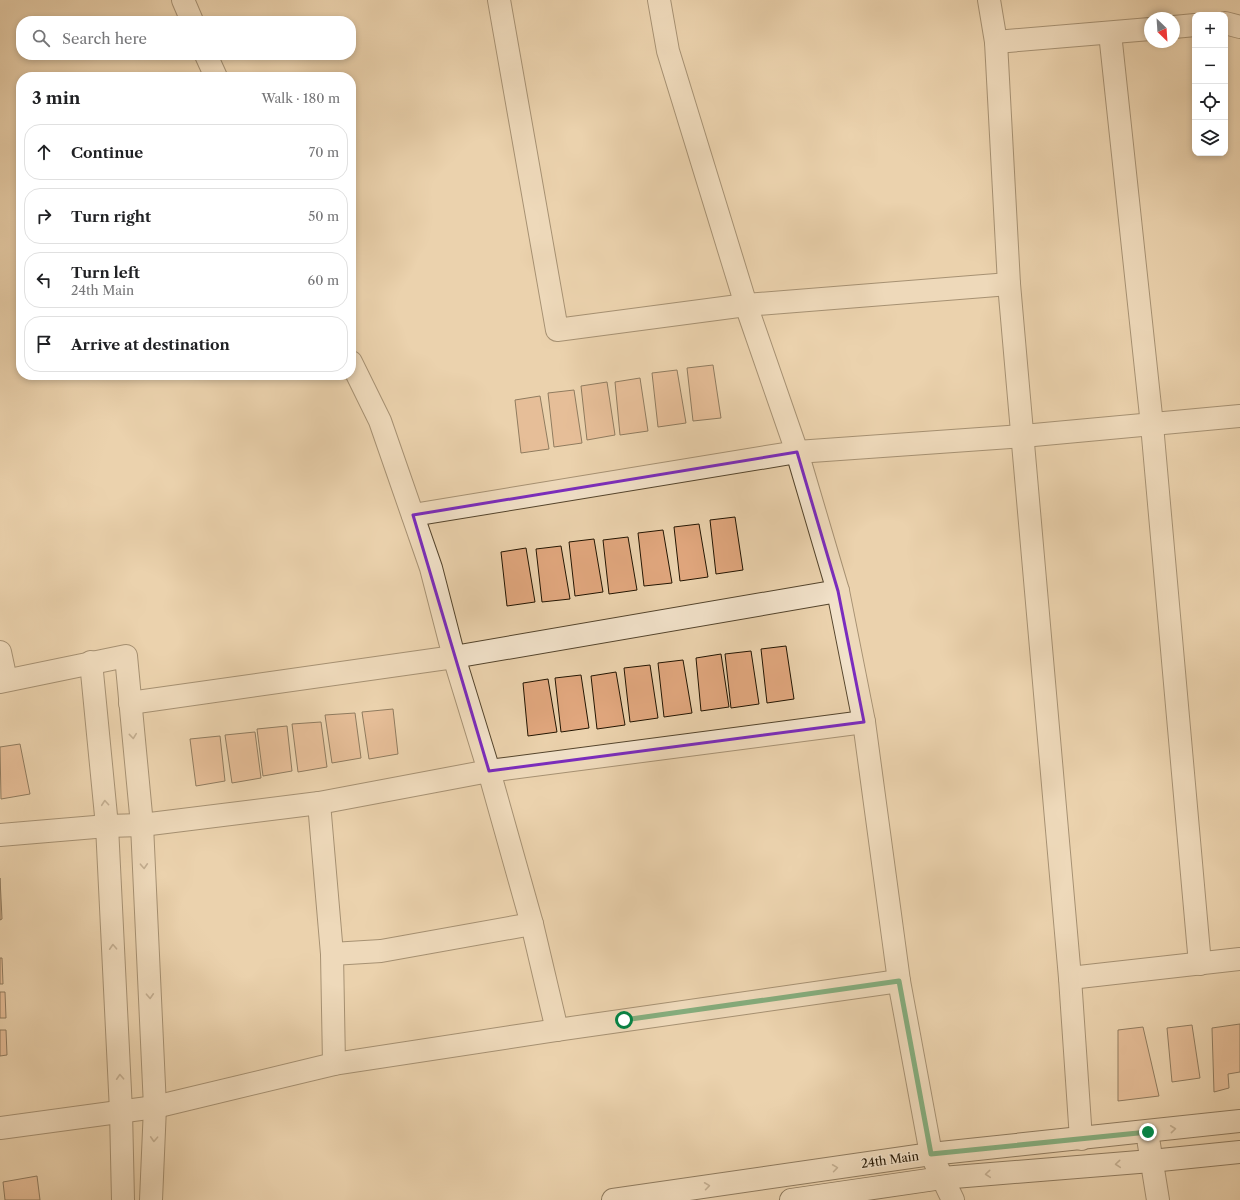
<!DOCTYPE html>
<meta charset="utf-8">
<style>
body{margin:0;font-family:"Libre Caslon Text",serif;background:#f2f2f2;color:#202124}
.controls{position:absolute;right:12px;top:12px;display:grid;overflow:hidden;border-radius:8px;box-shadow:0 2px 6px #0003}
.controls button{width:36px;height:36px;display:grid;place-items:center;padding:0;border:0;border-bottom:1px solid #e0e0e0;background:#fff;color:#202124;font:20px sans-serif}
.compass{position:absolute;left:1144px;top:12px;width:36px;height:36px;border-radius:50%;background:#fff;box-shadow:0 2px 6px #0003;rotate:155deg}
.stop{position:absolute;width:12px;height:12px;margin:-9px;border:3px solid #0b8043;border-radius:50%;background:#fff}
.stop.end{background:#0b8043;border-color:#fff;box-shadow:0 1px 4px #0008}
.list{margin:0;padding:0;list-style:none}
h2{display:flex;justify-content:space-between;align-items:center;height:52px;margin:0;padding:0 16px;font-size:17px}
h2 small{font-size:13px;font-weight:400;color:#757577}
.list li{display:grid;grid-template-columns:26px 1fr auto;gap:12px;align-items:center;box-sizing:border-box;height:56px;margin:0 8px 8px;padding:0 8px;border:1px solid #e0e0e0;border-radius:16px}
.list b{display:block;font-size:15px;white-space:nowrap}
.list p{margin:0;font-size:13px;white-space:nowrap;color:#757577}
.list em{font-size:13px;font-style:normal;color:#757577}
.icon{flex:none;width:22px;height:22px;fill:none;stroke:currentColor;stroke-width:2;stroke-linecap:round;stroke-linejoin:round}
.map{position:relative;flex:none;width:1240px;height:1200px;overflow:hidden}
.search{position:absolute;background:#fff;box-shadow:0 2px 6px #0003;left:16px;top:16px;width:340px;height:44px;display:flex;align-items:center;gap:10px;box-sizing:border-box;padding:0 14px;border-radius:16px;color:#757577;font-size:15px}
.panel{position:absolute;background:#fff;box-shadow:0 2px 6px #0003;left:16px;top:72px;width:340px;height:308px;border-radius:16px}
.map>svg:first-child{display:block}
</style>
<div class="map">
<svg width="1240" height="1200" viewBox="0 0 1240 1200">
<rect width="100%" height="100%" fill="#ebd2ad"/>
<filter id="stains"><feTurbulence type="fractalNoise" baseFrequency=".005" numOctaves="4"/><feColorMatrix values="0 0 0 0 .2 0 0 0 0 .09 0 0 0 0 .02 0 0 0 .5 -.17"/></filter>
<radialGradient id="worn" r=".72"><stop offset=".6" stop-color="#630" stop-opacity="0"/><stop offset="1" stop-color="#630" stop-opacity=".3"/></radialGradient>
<g fill="#e1a77e" stroke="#221401">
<path d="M713 365 721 418 693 421 687 368Z"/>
<path d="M677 370 686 423 658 427 652 373Z"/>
<path d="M640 378 648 431 620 435 615 382Z"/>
<path d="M607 382 615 435 587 440 581 386Z"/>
<path d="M574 390 582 443 554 447 548 393Z"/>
<path d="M540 396 549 449 521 453 515 400Z"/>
<path d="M735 517 743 570 716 574 710 520Z"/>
<path d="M699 524 708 577 680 581 674 527Z"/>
<path d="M663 530 672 583 644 586 638 533Z"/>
<path d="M628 537 637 590 609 594 603 540Z"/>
<path d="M594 539 603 592 575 596 569 542Z"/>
<path d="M561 546 570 599 542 602 536 549Z"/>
<path d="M526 548 535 602 507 606 501 552Z"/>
<path d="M786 646 794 699 767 703 761 649Z"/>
<path d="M751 651 759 704 731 708 725 654Z"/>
<path d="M721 654 729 707 701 711 696 658Z"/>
<path d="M683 660 692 713 664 717 658 663Z"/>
<path d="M650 665 658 718 630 722 624 668Z"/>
<path d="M616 672 625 725 597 729 591 676Z"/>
<path d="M581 675 589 728 561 732 555 678Z"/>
<path d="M548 679 557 732 528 736 523 683Z"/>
<path d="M393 709 398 754 369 759 362 712Z"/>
<path d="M355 713 361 758 332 763 325 715Z"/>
<path d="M321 722 327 767 298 772 292 724Z"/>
<path d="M287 726 292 771 263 776 257 729Z"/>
<path d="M255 732 261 778 232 783 225 735Z"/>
<path d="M220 736 225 781 196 786 190 739Z"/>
<path d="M20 744 30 794 1 799 0 747Z"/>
<path d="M0 878 2 919 0 920Z"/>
<path d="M0 958H2L3 984H0Z"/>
<path d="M0 992H5L6 1018H0Z"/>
<path d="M1240 1024V1072L1228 1074 1229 1088 1214 1092 1212 1028Z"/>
<path d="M1192 1025 1200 1078 1172 1082 1167 1028Z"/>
<path d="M1143 1027 1159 1096 1118 1101V1030Z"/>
<path d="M0 1030H6L7 1055 0 1056Z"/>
<path d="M37 1176 40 1200H5L3 1182Z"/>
</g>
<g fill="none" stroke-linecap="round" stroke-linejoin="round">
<g stroke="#54442c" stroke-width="24">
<g id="street">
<path d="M183 0 192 21"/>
<path d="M499 0 557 330 746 305 1009 284"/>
<path d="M659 0 668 51 746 305 797 452 838 591 864 722 899 981 931 1154 953 1200"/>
<path d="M989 0 996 42 1009 284 1070 978 1081 1139"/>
<path d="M1225 23 1240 27"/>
<path d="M1174 27 1195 25"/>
<path d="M1110 33 1152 425 1200 964"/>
<path d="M996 42 1150 29"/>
<path d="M206 55 216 77"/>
<path d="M351 362 380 421 431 568 454 657 489 771 532 924 557 1030"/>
<path d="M413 515 797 452 1023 436 1240 416"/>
<path d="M0 652 6 680"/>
<path d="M91 662 107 826 121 1111 123 1200"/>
<path d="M0 682 126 656 142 825 155 1107 151 1200"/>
<path d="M130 703 454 657 838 591"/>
<path d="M319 803 332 954 334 1064"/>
<path d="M0 835 107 826 142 825 319 803 489 771 864 722"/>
<path d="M332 954 381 951 532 924"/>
<path d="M1070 978 1240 959"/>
<path d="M0 1128 155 1107 334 1064 557 1030 899 981"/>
<path d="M1147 1132 1158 1200"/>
</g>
</g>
<g stroke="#221401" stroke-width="24">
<g id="secondary">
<path d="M613 1200 931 1154 1240 1121"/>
<path d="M791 1200 942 1178 1151 1161 1240 1152"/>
</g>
</g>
<use href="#street" stroke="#f2e2ca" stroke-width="22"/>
<use href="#secondary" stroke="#f2e2ca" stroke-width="22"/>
</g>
<defs><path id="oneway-chevron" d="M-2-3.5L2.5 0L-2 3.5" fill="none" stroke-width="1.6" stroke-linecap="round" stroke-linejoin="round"/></defs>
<g stroke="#948570">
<use href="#oneway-chevron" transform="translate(133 736) rotate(84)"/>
<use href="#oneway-chevron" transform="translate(105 803) rotate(-95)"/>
<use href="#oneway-chevron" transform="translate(144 866) rotate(87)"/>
<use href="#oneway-chevron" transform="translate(113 947) rotate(-93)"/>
<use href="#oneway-chevron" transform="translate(150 996) rotate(87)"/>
<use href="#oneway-chevron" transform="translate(120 1077) rotate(-93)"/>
<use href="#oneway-chevron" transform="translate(1173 1129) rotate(-6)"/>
<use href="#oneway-chevron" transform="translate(154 1139) rotate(93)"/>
<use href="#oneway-chevron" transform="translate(1118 1164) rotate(175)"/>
<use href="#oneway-chevron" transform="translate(835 1168) rotate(-8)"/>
<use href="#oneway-chevron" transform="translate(988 1174) rotate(175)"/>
<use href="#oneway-chevron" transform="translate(707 1186) rotate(-8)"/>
</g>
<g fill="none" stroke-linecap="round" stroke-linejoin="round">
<path stroke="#0b8043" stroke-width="5" d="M624 1020 899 981 931 1154 1148 1132"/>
</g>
<path d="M0 0H1240V1200H0ZM797 452 838 591 864 722 489 771 413 515Z" fill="#ebd2ad" fill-opacity=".55" fill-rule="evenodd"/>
<path fill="none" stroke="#7b2cbf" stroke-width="3" stroke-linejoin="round" d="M797 452 838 591 864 722 489 771 413 515Z"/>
<g text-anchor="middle" stroke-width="3" stroke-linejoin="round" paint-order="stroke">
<g font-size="12" fill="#221401" stroke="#f2e2ca">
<text transform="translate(890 1160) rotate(-8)" y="4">24th Main</text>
</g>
</g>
<rect width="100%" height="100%" filter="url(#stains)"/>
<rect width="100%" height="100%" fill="url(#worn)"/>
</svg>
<div class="controls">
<button>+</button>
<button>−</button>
<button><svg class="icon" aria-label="locate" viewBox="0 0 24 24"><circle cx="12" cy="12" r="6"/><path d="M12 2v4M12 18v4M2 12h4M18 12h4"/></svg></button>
<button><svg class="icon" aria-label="layers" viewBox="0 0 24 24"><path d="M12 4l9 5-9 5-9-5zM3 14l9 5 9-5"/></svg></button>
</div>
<svg class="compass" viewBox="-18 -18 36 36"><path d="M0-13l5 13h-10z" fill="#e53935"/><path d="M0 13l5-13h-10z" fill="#757577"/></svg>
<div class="stop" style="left:624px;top:1020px"></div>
<div class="stop end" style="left:1148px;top:1132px"></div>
<div class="search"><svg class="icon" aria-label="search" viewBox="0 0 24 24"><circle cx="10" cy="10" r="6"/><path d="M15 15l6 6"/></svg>Search here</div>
<section class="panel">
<h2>3 min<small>Walk · 180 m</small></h2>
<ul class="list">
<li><svg class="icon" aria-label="ahead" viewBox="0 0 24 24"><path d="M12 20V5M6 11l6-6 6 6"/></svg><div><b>Continue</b></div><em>70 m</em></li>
<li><svg class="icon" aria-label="right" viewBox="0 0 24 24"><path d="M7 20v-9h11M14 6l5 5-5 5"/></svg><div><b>Turn right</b></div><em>50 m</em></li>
<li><svg class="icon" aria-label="left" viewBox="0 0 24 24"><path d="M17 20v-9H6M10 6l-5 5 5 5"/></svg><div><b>Turn left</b><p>24th Main</p></div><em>60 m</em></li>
<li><svg class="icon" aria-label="arrive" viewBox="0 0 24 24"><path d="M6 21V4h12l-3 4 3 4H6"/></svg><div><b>Arrive at destination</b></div></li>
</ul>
</section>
</div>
